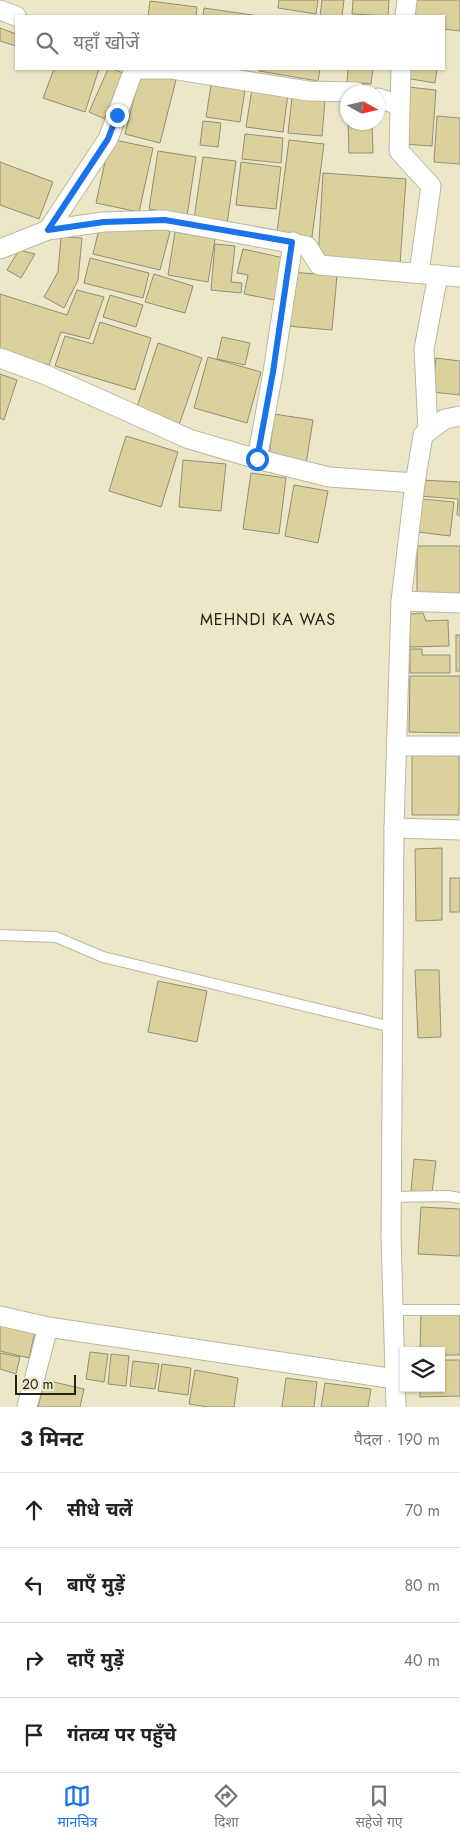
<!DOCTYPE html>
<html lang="hi">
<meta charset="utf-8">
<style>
body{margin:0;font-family:Jost,"Noto Sans Devanagari",sans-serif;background:#f6f6f6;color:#222}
.controls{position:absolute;right:15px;bottom:15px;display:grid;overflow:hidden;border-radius:0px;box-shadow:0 1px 4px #0004}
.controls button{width:45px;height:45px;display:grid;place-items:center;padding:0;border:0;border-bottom:1px solid #e0e0e0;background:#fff;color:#222;font:25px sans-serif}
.compass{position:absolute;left:340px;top:85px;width:45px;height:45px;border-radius:50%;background:#fff;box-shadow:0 1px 4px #0004;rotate:98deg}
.scale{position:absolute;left:15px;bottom:12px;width:61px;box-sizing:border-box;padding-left:5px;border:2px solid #242117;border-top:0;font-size:14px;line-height:18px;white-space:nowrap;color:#242117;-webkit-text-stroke:4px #ede7ca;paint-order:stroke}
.stop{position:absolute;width:15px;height:15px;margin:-11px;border:4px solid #1a73e8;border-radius:50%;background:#fff}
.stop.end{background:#1a73e8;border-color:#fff;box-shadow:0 1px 5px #0008}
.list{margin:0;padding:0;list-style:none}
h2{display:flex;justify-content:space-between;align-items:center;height:65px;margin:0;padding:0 20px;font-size:21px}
h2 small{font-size:16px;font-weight:400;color:#767676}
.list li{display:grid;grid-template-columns:32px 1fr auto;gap:15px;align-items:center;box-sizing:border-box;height:75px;padding:0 20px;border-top:1px solid #e0e0e0}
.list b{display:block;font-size:19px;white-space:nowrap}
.list em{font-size:16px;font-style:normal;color:#767676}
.icon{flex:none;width:28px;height:28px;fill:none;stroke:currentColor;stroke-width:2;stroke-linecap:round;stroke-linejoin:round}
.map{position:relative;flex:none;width:460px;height:1407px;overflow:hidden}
.search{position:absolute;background:#fff;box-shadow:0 1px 4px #0004;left:15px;right:15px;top:15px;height:55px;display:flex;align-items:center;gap:12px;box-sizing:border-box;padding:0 18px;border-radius:0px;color:#767676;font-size:19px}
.sheet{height:365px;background:#fff}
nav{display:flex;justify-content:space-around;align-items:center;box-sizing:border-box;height:70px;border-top:1px solid #e0e0e0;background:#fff;font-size:14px;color:#767676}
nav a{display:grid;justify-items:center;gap:2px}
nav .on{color:#1a73e8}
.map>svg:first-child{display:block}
</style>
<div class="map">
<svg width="460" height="1407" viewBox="0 0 460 1407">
<rect width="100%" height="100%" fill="#ede7ca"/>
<g fill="#dbd19c" stroke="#948e73">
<path d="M279 0H318L316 14 278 8Z"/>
<path d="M322 0H344L342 16H320Z"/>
<path d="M353 0H389L388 16 352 14Z"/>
<path d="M414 0H460V31L444 29V16H411Z"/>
<path d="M150 1 197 7 196 16H148Z"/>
<path d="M204 8 259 16H203Z"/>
<path d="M0 28 16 34V46L0 41Z"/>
<path d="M54 69H99L85 112 43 98Z"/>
<path d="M108 69H113L130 76 110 121 89 112Z"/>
<path d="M259 69H320L318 81 259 71Z"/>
<path d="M348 69H373L371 84 347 82Z"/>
<path d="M406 69H437L435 83 405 78Z"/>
<path d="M141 71 176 80 160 143 125 134Z"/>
<path d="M211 85 245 90 240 122 206 117Z"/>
<path d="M408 87 436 90 432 146 403 144Z"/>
<path d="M252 89 288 94 283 132 246 127Z"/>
<path d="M292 97 325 100 322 136 288 133Z"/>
<path d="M437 116 460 118V164L434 162Z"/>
<path d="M203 121 221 123 218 147 200 145Z"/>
<path d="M348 122H372L373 153H349Z"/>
<path d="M245 134 283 138 281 163 242 159Z"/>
<path d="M110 139 153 148 139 212 96 203Z"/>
<path d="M289 140 324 144 312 237 277 232Z"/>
<path d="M158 151 196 157 187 216 149 209Z"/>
<path d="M203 157 236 161 227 224 194 219Z"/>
<path d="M0 162 53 182 39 219 0 205Z"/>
<path d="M241 162 281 167 276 209 236 205Z"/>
<path d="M323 173 406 179 400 264 318 259Z"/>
<path d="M161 227 170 232 160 270 93 254 99 229Z"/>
<path d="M175 232 215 239 208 282 168 275Z"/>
<path d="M61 237 82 238 78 280 64 308 44 297 58 272Z"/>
<path d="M215 244 235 246 231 282 242 283 241 293 211 290Z"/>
<path d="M243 249 284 258 275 300 244 294 248 275 237 273Z"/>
<path d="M19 250 35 254 21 278 7 270Z"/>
<path d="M90 258 149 273 143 298 84 283Z"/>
<path d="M292 272 337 276 332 330 287 326Z"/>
<path d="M154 274 193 286 185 313 145 302Z"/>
<path d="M77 290 104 297 89 339 61 332 49 365 0 351V294L67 315Z"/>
<path d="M110 295 143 305 136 327 103 317Z"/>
<path d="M100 322 151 338 135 390 55 366 65 336 93 344Z"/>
<path d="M222 337 250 343 245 365 217 359Z"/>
<path d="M158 343 202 358 179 425 136 410Z"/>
<path d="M208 357 261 372 247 423 194 408Z"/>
<path d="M436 358 460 361V395L432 392Z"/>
<path d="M0 374 17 380 4 420 0 418Z"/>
<path d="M274 414 313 420 306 464 269 458Z"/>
<path d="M126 436 178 452 161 507 109 491Z"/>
<path d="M183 460 226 464 221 511 179 507Z"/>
<path d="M251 473 286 478 279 534 243 529Z"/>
<path d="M421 480 460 482V515H457L458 499 419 496Z"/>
<path d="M294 485 328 491 318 543 285 536Z"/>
<path d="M422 499 454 502 450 536 418 532Z"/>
<rect x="417" y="546" width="43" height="50"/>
<path d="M423 613 426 621 448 620 449 646 410 647 409 614Z"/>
<rect x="456" y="635" width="4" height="36"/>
<path d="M410 649H422V655H450V673H410Z"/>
<path d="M410 676H460V733L409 732Z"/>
<path d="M412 755 459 756V815H412Z"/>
<path d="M442 848V920L416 921 415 849Z"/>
<rect x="450" y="878" width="10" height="34"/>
<path d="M415 970H439L441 1037 418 1038Z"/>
<path d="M158 981 207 991 197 1042 148 1032Z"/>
<path d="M414 1159 436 1161 432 1193 411 1191Z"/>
<path d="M421 1207 460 1209V1256L418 1254Z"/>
<path d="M421 1313 460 1315V1355H441V1351H420Z"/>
<path d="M0 1322 35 1331 29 1358 0 1351Z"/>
<path d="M90 1352 108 1354 104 1382 86 1379Z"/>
<path d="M0 1353 20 1357 16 1374 0 1369Z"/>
<path d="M111 1354 129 1356 126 1386 108 1384Z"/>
<path d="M441 1360H460V1396L420 1397V1388H441Z"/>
<path d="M133 1361 159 1364 155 1389 130 1386Z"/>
<path d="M162 1364 191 1368 188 1395 158 1391Z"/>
<path d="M195 1370 238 1378 234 1407H208L189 1404Z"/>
<path d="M286 1378 317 1382 314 1407H282Z"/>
<path d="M45 1380 84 1389 80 1407H38Z"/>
<path d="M325 1383 371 1389 368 1407H321Z"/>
</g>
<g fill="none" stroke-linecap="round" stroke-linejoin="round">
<g stroke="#bdb79b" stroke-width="12">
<g id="service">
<path d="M0 935 56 937 103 957 392 1027"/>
<path d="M391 1197 448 1196 460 1198"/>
<path d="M393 1310H460"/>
</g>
</g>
<g stroke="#bdb79b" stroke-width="21">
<g id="minor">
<path d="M0 10 16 16"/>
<path d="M405 16 407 0"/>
<path d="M133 69H172L308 91 357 92"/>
<path d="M401 69 399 151 431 186 419 273"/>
<path d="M378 98 399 105"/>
<path d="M48 230 108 139 134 69"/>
<path d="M0 249 48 230 103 222 165 220 307 246 319 265 460 277"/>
<path d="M0 358 46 375 189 439 257 459 329 477 415 483"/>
<path d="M428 431 424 349 438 275"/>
<path d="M257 459 273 372 293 242"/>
<path d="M401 601 460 603"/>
<path d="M397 746H460"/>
<path d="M394 828 460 830"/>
<path d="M0 1316 48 1327 395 1379"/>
<path d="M27 1407 48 1327"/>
<path d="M396 1407 391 1236 394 828 401 601 415 483 423 435 445 419 460 416"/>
</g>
</g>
<use href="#service" stroke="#fff" stroke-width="10"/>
<use href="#minor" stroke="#fff" stroke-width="19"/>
</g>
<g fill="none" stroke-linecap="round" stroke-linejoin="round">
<path stroke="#1a73e8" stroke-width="6" d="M117 115 108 139 48 230 104 222 165 220 292 242 273 372 257 459"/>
</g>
<g text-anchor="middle" stroke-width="5" stroke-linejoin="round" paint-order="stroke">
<g font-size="16" letter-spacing="1" fill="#242117" stroke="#ede7ca">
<text x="268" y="625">MEHNDI KA WAS</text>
</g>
</g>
</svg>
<div class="controls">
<button><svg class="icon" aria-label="layers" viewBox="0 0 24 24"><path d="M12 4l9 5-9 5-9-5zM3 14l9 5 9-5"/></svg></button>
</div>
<svg class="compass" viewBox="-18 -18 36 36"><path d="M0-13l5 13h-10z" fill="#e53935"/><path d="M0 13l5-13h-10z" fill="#767676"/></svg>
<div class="scale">20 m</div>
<div class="stop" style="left:257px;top:459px"></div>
<div class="stop end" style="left:117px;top:115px"></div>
<div class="search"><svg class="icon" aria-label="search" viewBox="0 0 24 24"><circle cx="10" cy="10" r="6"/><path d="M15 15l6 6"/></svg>यहाँ खोजें</div>
</div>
<section class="sheet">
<h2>3 मिनट<small>पैदल · 190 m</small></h2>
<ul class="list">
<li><svg class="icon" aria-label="ahead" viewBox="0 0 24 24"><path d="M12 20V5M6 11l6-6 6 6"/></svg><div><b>सीधे चलें</b></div><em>70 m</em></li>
<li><svg class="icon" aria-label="left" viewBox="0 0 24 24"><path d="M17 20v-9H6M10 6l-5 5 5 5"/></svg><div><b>बाएँ मुड़ें</b></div><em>80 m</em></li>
<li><svg class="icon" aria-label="right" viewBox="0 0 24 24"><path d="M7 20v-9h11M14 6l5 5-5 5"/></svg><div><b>दाएँ मुड़ें</b></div><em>40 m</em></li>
<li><svg class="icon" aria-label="arrive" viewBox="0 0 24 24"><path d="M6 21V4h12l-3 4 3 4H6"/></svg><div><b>गंतव्य पर पहुँचे</b></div></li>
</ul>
</section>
<nav>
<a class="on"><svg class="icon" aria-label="map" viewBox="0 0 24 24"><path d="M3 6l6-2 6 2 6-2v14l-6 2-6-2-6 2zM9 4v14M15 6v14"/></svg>मानचित्र</a>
<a><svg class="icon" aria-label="directions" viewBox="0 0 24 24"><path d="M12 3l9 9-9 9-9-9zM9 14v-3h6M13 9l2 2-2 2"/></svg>दिशा</a>
<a><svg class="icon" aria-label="saved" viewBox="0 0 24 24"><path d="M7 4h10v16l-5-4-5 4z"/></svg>सहेजे गए</a>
</nav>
